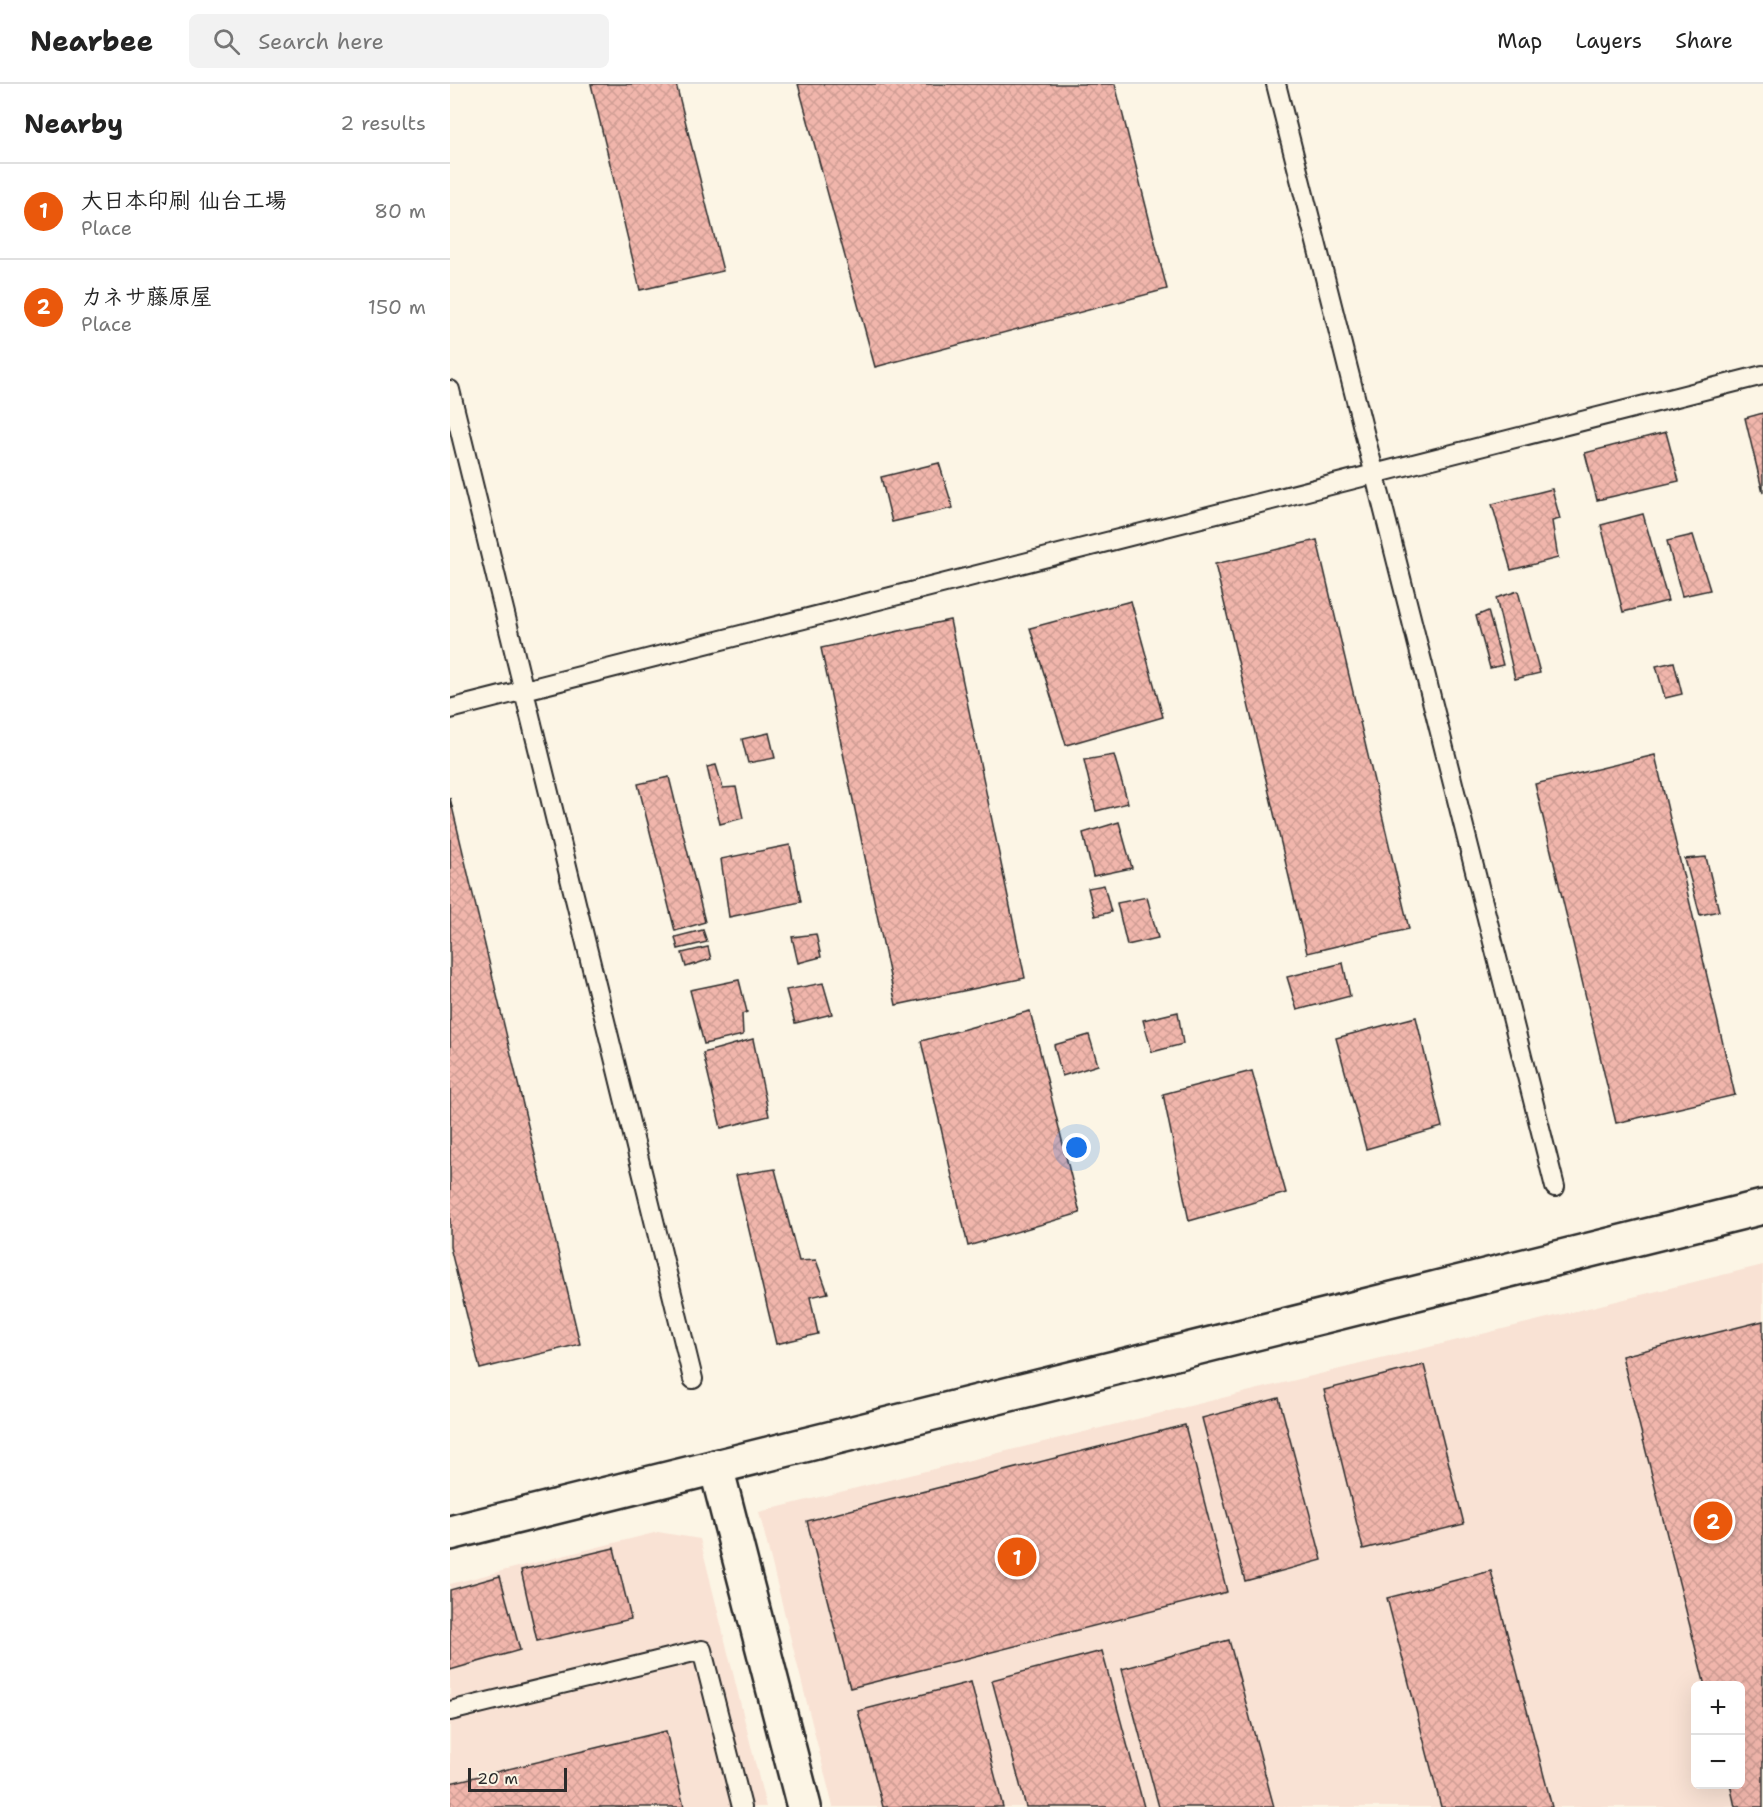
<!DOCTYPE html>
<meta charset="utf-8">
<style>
body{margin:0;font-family:"Shantell Sans","Klee One",sans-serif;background:#f2f2f2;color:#222}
.controls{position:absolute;right:18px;bottom:18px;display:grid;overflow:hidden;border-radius:9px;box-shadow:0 6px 24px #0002}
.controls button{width:54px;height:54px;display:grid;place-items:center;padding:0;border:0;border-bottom:2px solid #e0e0e0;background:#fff;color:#222;font:30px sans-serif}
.scale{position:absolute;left:18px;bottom:15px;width:99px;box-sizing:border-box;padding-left:6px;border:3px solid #2b2b2b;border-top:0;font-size:16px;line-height:21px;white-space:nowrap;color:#2b2b2b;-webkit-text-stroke:4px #fcf5e5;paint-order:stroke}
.you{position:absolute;left:627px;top:1064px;width:21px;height:21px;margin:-15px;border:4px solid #fff;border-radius:50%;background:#1a73e8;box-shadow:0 0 0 9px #1a73e833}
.badge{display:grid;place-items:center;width:39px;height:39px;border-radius:50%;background:#ea580c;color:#fff;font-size:20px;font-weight:700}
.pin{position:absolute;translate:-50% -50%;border:3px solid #fff;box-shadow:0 2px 6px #0006}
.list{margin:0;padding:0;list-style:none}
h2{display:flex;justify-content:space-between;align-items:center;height:78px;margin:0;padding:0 24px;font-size:26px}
h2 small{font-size:20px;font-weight:400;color:#767676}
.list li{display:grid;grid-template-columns:39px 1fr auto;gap:18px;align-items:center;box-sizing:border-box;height:96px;padding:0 24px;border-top:2px solid #e0e0e0}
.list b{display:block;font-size:22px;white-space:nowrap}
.list p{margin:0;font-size:20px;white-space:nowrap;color:#767676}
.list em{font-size:20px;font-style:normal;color:#767676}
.icon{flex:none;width:33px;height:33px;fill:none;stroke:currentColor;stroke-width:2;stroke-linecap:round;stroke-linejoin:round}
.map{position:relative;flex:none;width:1313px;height:1723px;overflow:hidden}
header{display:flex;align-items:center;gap:36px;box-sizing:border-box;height:84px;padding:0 30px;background:#fff;border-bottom:2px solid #e0e0e0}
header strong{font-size:28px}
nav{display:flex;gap:33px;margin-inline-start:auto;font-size:21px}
.search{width:420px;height:54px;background:#f2f2f2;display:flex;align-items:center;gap:15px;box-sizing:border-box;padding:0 21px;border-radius:9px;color:#767676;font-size:22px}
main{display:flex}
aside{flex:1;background:#fff}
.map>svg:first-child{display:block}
</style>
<header>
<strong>Nearbee</strong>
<div class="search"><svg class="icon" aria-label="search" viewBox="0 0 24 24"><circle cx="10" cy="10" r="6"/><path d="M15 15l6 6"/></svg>Search here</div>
<nav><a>Map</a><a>Layers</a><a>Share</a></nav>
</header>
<main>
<aside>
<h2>Nearby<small>2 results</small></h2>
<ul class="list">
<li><span class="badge">1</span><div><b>大日本印刷 仙台工場</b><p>Place</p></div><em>80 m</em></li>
<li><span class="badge">2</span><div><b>カネサ藤原屋</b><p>Place</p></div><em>150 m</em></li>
</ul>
</aside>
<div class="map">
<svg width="1313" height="1723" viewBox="0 0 1313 1723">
<defs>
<pattern id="building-cross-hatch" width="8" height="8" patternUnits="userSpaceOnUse" patternTransform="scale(1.5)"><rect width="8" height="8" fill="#f1b6ac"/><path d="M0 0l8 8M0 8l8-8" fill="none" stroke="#cf9d94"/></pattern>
</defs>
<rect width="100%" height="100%" fill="#fcf5e5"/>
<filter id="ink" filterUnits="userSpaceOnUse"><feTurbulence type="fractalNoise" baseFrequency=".0167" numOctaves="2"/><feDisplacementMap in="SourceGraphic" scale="12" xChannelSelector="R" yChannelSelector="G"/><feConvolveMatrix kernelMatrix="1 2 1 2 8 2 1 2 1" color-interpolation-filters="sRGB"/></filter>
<g filter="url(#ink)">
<g fill="#f9e2d4" fill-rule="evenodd">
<path d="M1313 1181V1723H383L309 1428ZM1246 1602H1290V1700H1246Z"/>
<path d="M208 1448 250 1455 316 1723H0V1500Z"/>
</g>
<g fill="url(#building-cross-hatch)" stroke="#2b2b2b" stroke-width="1.5">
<path d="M141 0H226L273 187 190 206Z"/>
<path d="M348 0H665L717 205 425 283Z"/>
<path d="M1313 329V409L1295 334Z"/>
<path d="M1216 348 1229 397 1147 416 1135 369Z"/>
<path d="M489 379 503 424 442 438 431 393Z"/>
<path d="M1102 405 1110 435 1102 437 1108 474 1061 486 1042 420Z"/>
<path d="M1193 430 1218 517 1173 528 1151 441Z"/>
<path d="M1243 451 1260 506 1232 512 1217 457Z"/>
<path d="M867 456 959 845 857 869 765 480Z"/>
<path d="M1068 507 1090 589 1065 595 1046 514Z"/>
<path d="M681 517 713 633 616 661 580 544Z"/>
<path d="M1038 527 1053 581 1040 584 1026 532Z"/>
<path d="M500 536 575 894 446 921 371 564Z"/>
<path d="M1224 578 1232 610 1215 614 1206 582Z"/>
<path d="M319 649 325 674 298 679 292 655Z"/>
<path d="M664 671 678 719 646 727 634 676Z"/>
<path d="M1205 671 1285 1011 1166 1039 1085 700Z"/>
<path d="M266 681 273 704 286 703 293 734 270 740 257 683Z"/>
<path d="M219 693 255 838 225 847 188 700Z"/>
<path d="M0 714 130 1260 30 1285 0 1163Z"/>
<path d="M669 738 682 784 643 792 633 749Z"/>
<path d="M340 761 351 818 279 833 271 775Z"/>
<path d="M1256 773 1269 827 1250 831 1235 775Z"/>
<path d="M654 801 661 828 645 832 638 804Z"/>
<path d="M697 813 708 854 677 861 667 819Z"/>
<path d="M253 846 257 858 228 865 225 853Z"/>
<path d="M366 850 371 873 348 879 342 853Z"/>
<path d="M258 863 261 875 236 883 232 869Z"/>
<path d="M893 879 900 912 847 926 837 893Z"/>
<path d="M289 896 297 928 292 930 293 951 254 960 240 906Z"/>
<path d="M373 899 382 930 345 939 336 906Z"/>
<path d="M580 927 630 1129 518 1162 471 957Z"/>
<path d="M728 928 733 960 702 968 693 936Z"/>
<path d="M966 933 992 1043 916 1065 886 954Z"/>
<path d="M639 951 648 981 612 992 604 961Z"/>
<path d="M303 955 319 1032 271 1044 253 969Z"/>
<path d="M802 987 836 1109 739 1137 713 1010Z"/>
<path d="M325 1085 349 1177 366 1176 378 1209 360 1213 368 1250 326 1260 286 1091Z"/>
<path d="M1313 1237V1723H1285L1280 1700H1290V1602H1255L1172 1272Z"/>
<path d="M974 1281 1014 1440 913 1465 874 1306Z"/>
<path d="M829 1314 872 1476 795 1497 752 1334Z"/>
<path d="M735 1341 777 1508 400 1604 357 1437Z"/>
<path d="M164 1464 181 1535 87 1557 71 1486Z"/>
<path d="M1041 1487 1102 1723H991L937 1514Z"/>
<path d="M50 1492 70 1566 0 1586V1506Z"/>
<path d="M779 1556 824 1723H709L672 1585Z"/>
<path d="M652 1567 694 1723H576L542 1596Z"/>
<path d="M521 1598 553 1723H433L408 1627Z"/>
<path d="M216 1647 234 1723H0V1699Z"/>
</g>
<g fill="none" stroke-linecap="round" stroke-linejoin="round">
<g stroke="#2b2b2b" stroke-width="22">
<g id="lane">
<path d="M826 0 1105 1103"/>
<path d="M0 306 243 1295"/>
<path d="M0 625 1313 291"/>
<path d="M0 1627 252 1566 292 1723"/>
</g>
</g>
<g stroke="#2b2b2b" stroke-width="38">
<path id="street" d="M266 1383 354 1723"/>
</g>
<g stroke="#2b2b2b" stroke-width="38">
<path id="secondary" d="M0 1449 1313 1123"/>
</g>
<use href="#lane" stroke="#fcf5e5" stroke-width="18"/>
<use href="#street" stroke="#fcf5e5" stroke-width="33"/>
<use href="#secondary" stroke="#fcf5e5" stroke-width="33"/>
</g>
</g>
</svg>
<div class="controls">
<button>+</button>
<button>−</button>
</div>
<div class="scale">20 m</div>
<div class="you"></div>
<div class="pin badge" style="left:567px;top:1473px">1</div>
<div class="pin badge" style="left:1263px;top:1437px">2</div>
</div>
</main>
